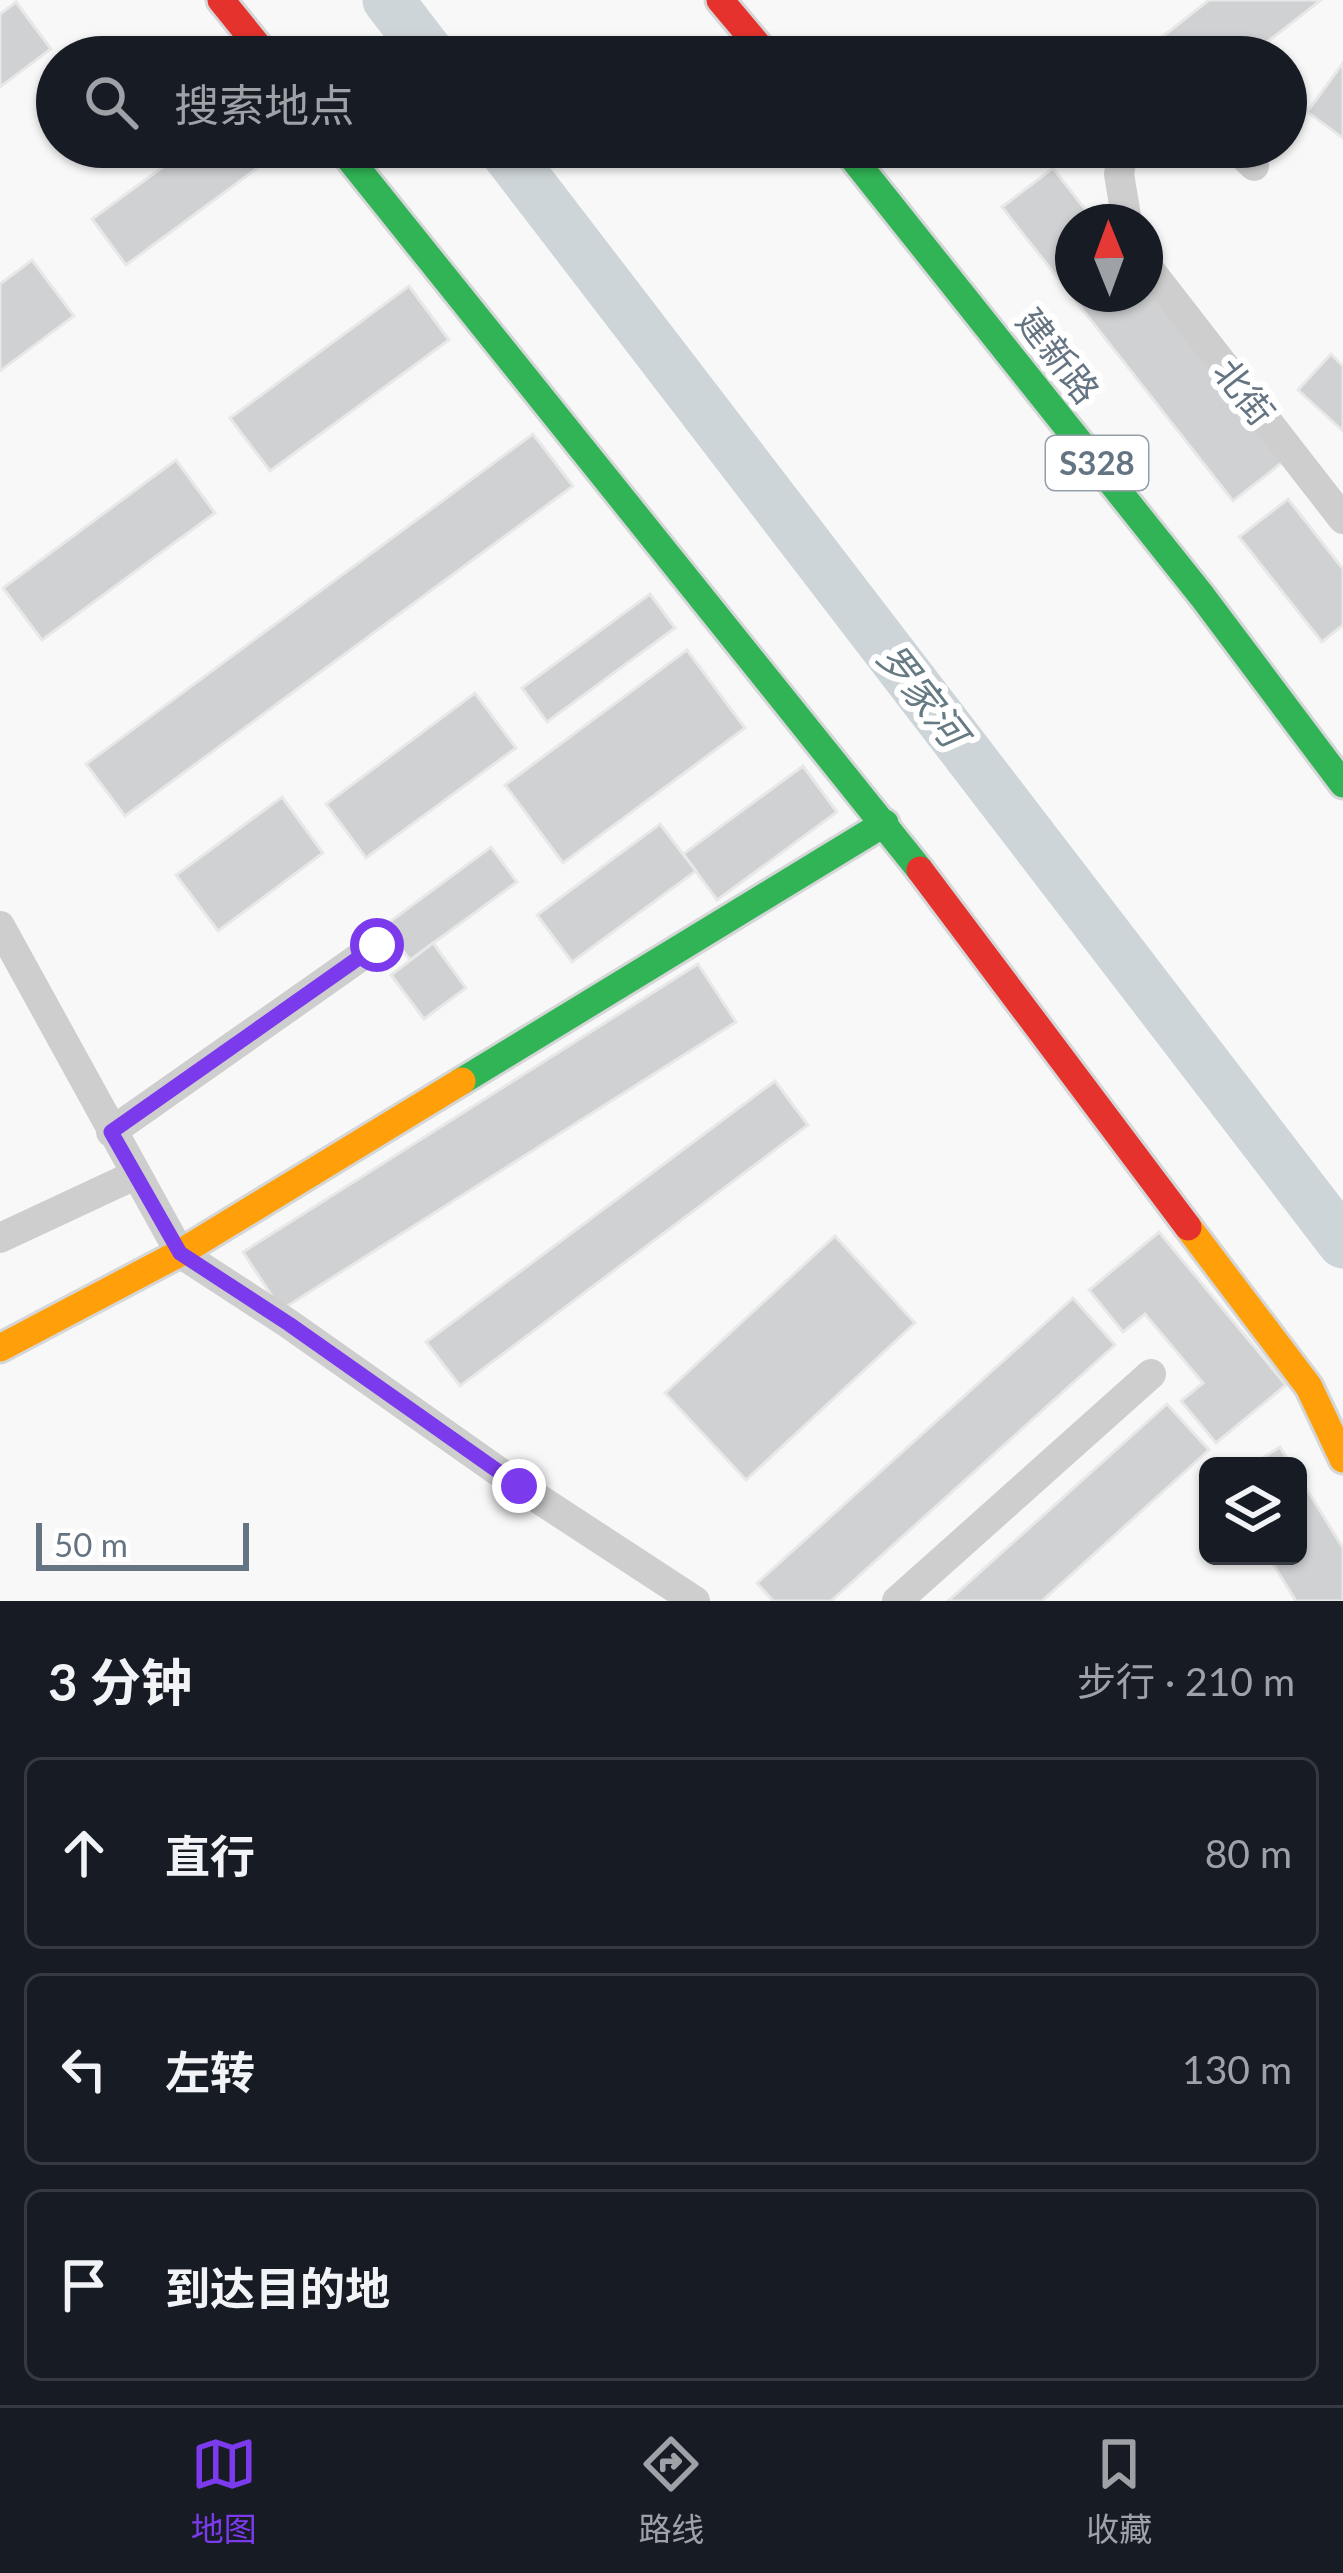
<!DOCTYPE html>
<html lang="zh">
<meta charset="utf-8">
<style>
body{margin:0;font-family:Lato,"Noto Sans SC",sans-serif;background:#242831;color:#f1f3f6}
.controls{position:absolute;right:36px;bottom:36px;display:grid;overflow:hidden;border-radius:18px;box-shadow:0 3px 9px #0004}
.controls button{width:108px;height:108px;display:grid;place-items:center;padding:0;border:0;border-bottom:3px solid #363941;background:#171b24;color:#f1f3f6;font:60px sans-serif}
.compass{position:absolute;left:1055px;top:204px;width:108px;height:108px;border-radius:50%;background:#171b24;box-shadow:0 3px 9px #0004;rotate:359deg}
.scale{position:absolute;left:36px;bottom:30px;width:213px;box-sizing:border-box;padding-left:12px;border:6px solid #657482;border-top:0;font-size:33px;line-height:42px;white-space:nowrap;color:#657482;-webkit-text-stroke:9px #fff;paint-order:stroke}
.stop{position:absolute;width:36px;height:36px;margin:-27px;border:9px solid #7c3aed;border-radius:50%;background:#fff}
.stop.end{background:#7c3aed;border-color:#fff;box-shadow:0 3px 12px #0008}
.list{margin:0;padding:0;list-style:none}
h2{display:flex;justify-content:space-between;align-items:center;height:156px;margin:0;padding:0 48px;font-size:51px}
h2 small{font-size:39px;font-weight:400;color:#9ea1a6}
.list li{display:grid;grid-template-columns:78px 1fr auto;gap:36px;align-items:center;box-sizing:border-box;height:192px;margin:0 24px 24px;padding:0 24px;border:3px solid #363941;border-radius:18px}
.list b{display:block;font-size:45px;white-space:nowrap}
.list em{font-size:39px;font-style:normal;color:#9ea1a6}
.icon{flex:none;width:66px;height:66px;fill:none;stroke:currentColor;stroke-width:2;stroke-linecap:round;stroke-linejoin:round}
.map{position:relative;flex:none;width:1343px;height:1601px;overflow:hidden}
.search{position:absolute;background:#171b24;box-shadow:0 3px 9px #0004;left:36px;right:36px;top:36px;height:132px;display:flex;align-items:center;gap:30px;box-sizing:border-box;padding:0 42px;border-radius:66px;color:#9ea1a6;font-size:45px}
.sheet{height:804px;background:#171b24}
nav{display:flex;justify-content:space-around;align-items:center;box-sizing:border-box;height:168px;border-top:3px solid #363941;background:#171b24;font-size:33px;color:#9ea1a6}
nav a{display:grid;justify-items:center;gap:6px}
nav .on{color:#7c3aed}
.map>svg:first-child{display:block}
</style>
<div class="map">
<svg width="1343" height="1601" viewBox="0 0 1343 1601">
<rect width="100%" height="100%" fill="#f8f8f8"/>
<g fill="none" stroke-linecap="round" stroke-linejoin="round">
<g stroke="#ced5d8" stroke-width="51">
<path d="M388 0 432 57"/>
<path d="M502 147 1343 1243"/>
</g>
</g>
<g fill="#cfd1d2" stroke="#e8e8e8" stroke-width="3">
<path d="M1209 0H1321L1248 57H1155L1148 48Z"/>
<path d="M16 2 51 49 0 87V14Z"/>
<path d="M1343 63V138L1307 112Z"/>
<path d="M190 147H286L126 265 92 219Z"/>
<path d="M1053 168 1095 222H1073V294H1145V286L1283 462 1233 501 1002 207Z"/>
<path d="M32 260 74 316 0 371V284Z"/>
<path d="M409 286 449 340 270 471 230 418Z"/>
<path d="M1331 354 1343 366V431L1298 390Z"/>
<path d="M533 434 573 486 125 816 86 764Z"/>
<path d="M176 460 215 513 42 640 3 588Z"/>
<path d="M1288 499 1343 569V625L1322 642 1239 537Z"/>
<path d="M650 594 675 628 547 722 522 688Z"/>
<path d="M687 650 745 728 563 863 505 785Z"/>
<path d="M475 693 516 748 366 858 326 804Z"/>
<path d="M803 766 837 812 717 900 683 854Z"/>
<path d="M282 797 323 853 218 931 176 875Z"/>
<path d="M660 824 696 871 572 962 537 915Z"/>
<path d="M491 847 517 882 410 960 384 926Z"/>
<path d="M433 943 466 988 424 1019 391 975Z"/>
<path d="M698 964 736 1022 281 1310 243 1252Z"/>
<path d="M775 1081 808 1125 460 1386 426 1342Z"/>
<path d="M1159 1232 1286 1385 1216 1443 1181 1401 1203 1383 1145 1314 1123 1332 1089 1290Z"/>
<path d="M835 1236 915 1323 746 1480 665 1393Z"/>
<path d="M1073 1298 1115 1345 831 1601H773L757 1583Z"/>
<path d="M1167 1404 1209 1450 1042 1601H948Z"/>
<path d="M1280 1447 1292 1466H1249Z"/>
<path d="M1298 1475 1343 1548V1601H1296L1268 1556H1298Z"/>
</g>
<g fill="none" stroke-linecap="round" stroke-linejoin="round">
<g stroke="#d5d6d7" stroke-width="33">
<g id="fast">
<path d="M340 147 920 870"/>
<path d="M844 147 1202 596 1343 784"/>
<path d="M462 1081 885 823"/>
</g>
</g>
<g stroke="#d5d6d7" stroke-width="33">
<g id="slow">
<path d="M1188 1227 1309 1387 1343 1459"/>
<path d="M0 1348 180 1253 462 1081"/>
</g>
</g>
<g stroke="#d5d6d7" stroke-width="33">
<g id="jam">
<path d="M221 0 267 57"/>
<path d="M720 0 768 57"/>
<path d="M920 870 1188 1227"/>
</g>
</g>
<g stroke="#cececf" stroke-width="30">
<path d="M1124 147 1119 174 1127 222"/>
<path d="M1234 147 1254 166"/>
<path d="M1145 264 1343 519"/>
<path d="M0 926 180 1253 289 1324 519 1486 695 1601"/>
<path d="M111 1132 377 945"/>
<path d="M0 1238 135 1175"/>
<path d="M897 1601 1151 1374"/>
</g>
<use href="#fast" stroke="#30b455" stroke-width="27"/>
<use href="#slow" stroke="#ff9f0a" stroke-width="27"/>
<use href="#jam" stroke="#e5322d" stroke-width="27"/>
</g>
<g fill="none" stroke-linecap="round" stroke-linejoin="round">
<path stroke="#7c3aed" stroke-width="15" d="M377 945 111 1132 180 1253 289 1324 519 1486"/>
</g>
<g text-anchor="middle" stroke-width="12" stroke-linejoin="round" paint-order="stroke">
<rect fill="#fff" stroke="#939ea8" stroke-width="3" x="1046" y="436" width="102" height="54" rx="9"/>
<g font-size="33" font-weight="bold" fill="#657482">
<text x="1097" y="475">S328</text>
</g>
<g font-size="36" fill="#657482" stroke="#fff">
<text transform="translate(1058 356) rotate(52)" y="13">建新路</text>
<text transform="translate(1244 392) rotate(52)" y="13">北街</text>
</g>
<g font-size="39" font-style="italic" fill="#657a83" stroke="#fff">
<text transform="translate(922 695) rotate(52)" y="14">罗家河</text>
</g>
</g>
</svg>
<div class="controls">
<button><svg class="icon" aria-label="layers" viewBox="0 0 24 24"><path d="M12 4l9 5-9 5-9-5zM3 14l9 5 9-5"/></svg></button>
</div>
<svg class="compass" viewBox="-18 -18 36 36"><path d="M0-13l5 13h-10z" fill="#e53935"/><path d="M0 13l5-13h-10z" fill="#9ea1a6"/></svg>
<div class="scale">50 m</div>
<div class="stop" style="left:377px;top:945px"></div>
<div class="stop end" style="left:519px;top:1486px"></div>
<div class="search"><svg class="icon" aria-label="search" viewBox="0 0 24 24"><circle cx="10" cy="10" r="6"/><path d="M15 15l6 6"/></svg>搜索地点</div>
</div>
<section class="sheet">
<h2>3 分钟<small>步行 · 210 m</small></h2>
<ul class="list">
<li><svg class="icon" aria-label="ahead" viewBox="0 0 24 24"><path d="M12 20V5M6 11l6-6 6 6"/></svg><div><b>直行</b></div><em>80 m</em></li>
<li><svg class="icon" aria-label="left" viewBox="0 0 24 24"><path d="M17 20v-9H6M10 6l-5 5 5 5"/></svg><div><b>左转</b></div><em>130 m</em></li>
<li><svg class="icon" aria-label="arrive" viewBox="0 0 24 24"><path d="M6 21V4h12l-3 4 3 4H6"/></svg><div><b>到达目的地</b></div></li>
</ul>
</section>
<nav>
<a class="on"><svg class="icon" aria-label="map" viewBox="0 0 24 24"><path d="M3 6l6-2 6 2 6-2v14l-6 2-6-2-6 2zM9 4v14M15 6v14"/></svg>地图</a>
<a><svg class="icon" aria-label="directions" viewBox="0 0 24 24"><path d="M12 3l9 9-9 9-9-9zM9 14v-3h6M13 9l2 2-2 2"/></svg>路线</a>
<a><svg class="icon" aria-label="saved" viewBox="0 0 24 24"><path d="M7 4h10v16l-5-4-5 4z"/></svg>收藏</a>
</nav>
